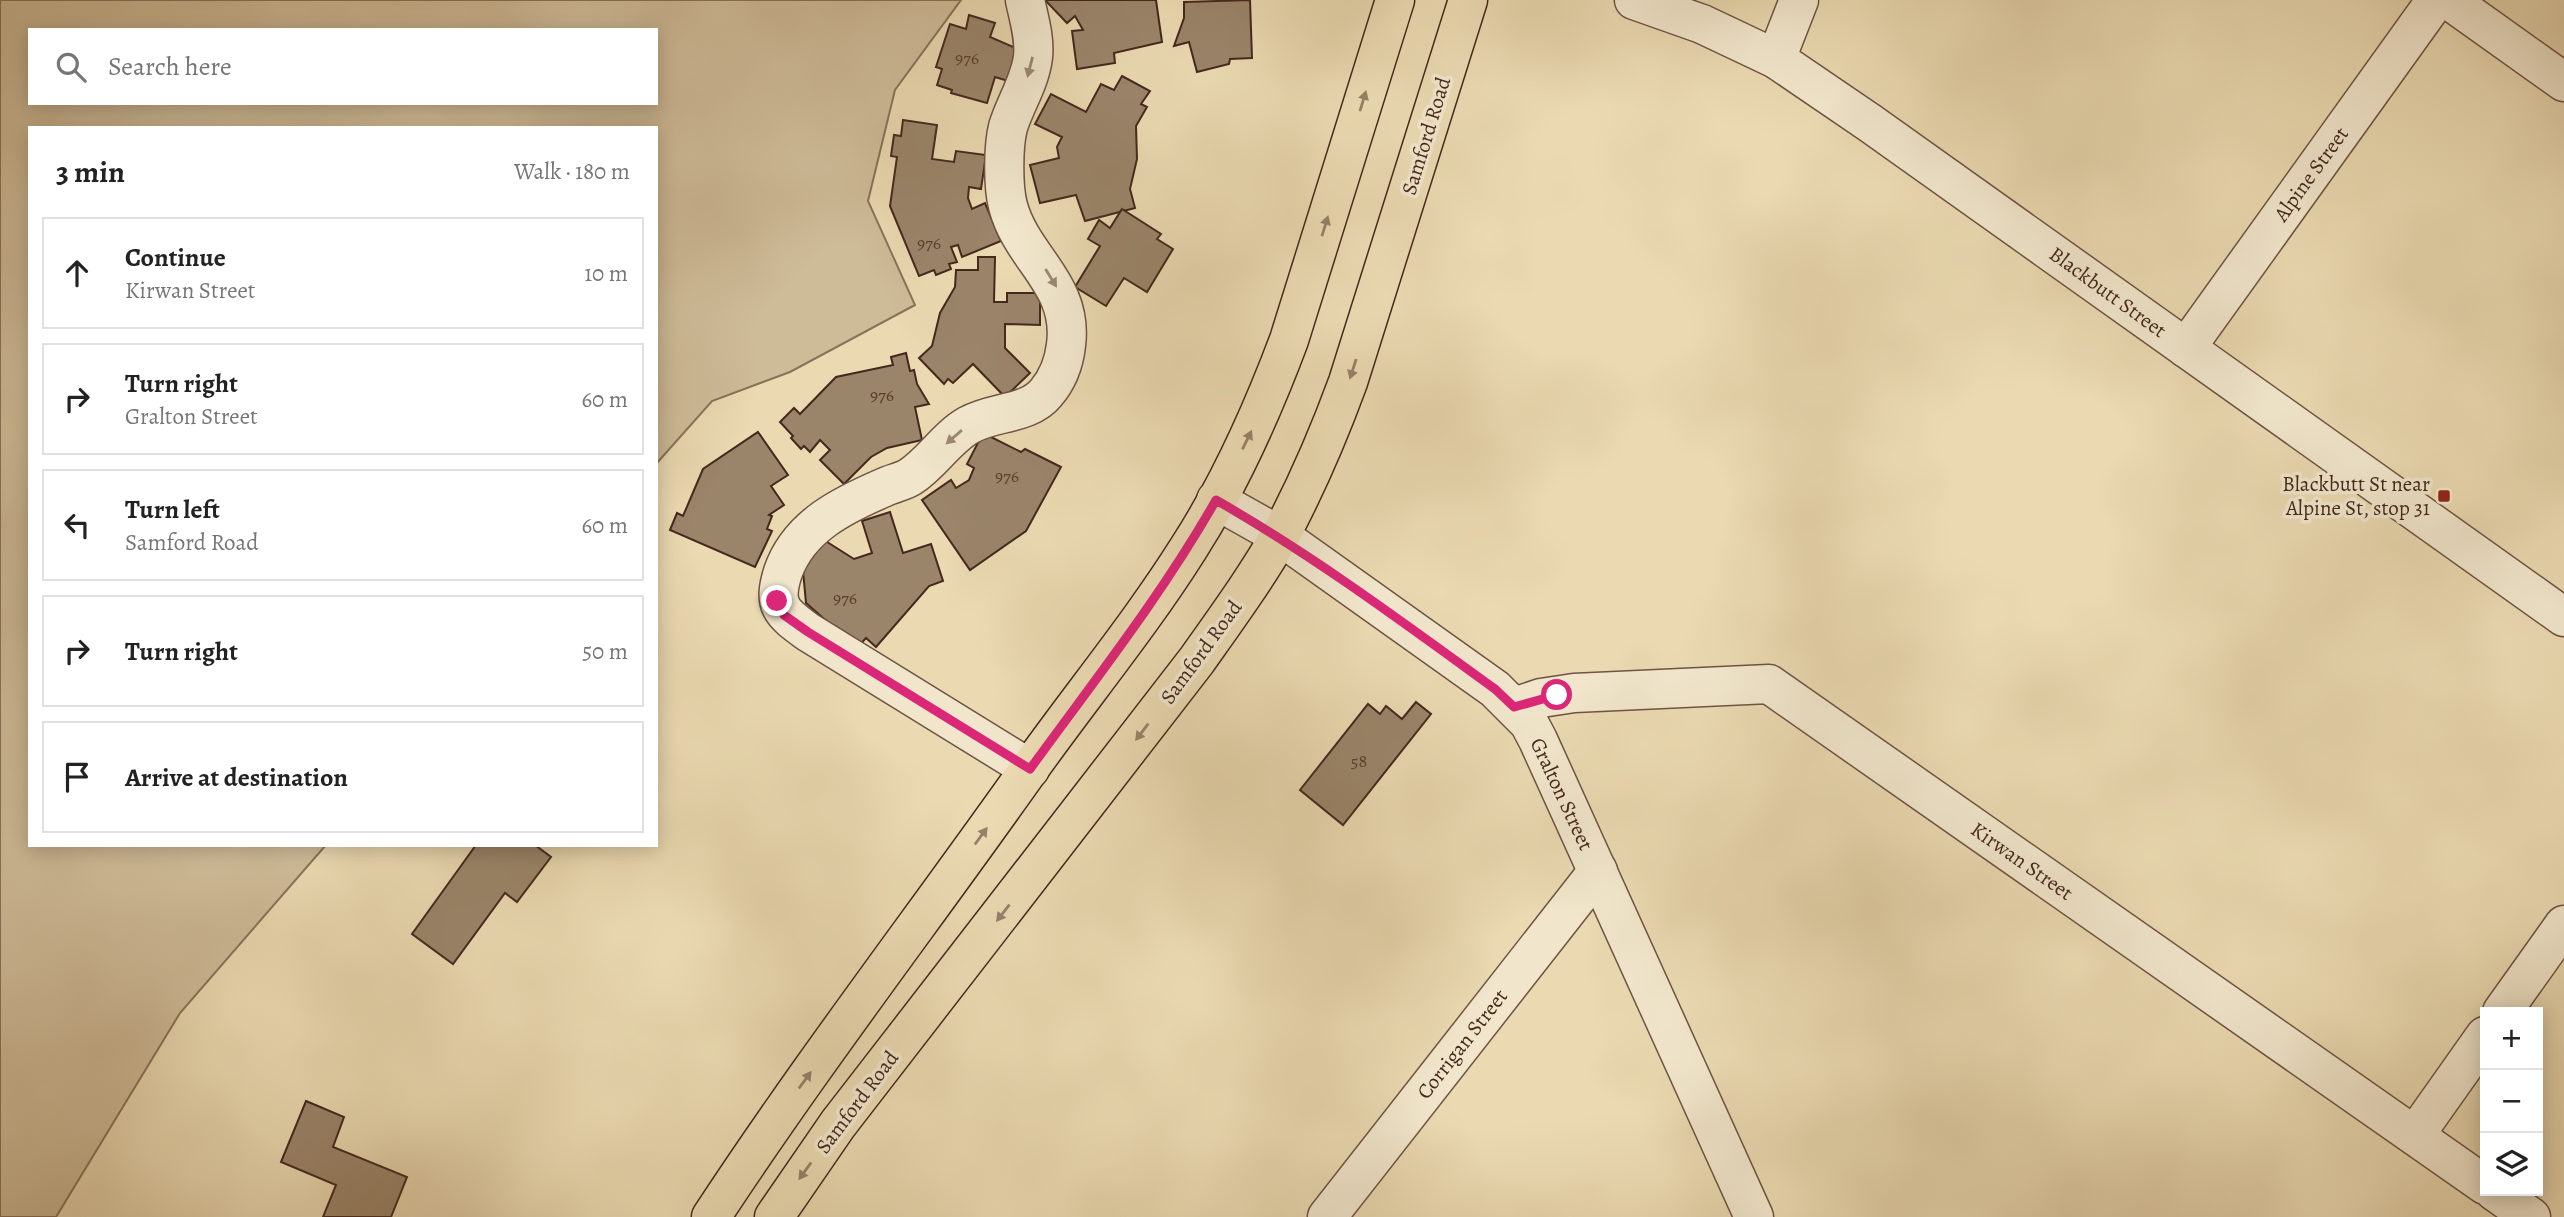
<!DOCTYPE html>
<meta charset="utf-8">
<style>
body{margin:0;font-family:Alegreya,serif;background:#f6f6f6;color:#222}
.controls{position:absolute;right:21px;bottom:21px;display:grid;overflow:hidden;border-radius:0px;box-shadow:0 4px 18px #0003}
.controls button{width:63px;height:63px;display:grid;place-items:center;padding:0;border:0;border-bottom:2px solid #e0e0e0;background:#fff;color:#222;font:35px sans-serif}
.stop{position:absolute;width:21px;height:21px;margin:-16px;border:5px solid #db2777;border-radius:50%;background:#fff}
.stop.end{background:#db2777;border-color:#fff;box-shadow:0 2px 7px #0008}
.list{margin:0;padding:0;list-style:none}
h2{display:flex;justify-content:space-between;align-items:center;height:91px;margin:0;padding:0 28px;font-size:30px}
h2 small{font-size:23px;font-weight:400;color:#767676}
.list li{display:grid;grid-template-columns:46px 1fr auto;gap:21px;align-items:center;box-sizing:border-box;height:112px;margin:0 14px 14px;padding:0 14px;border:2px solid #e0e0e0;border-radius:0px}
.list b{display:block;font-size:26px;white-space:nowrap}
.list p{margin:0;font-size:23px;white-space:nowrap;color:#767676}
.list em{font-size:23px;font-style:normal;color:#767676}
.icon{flex:none;width:38px;height:38px;fill:none;stroke:currentColor;stroke-width:2;stroke-linecap:round;stroke-linejoin:round}
.map{position:relative;flex:none;width:2564px;height:1217px;overflow:hidden}
.search{position:absolute;background:#fff;box-shadow:0 4px 18px #0003;left:28px;top:28px;width:630px;height:77px;display:flex;align-items:center;gap:18px;box-sizing:border-box;padding:0 24px;border-radius:0px;color:#767676;font-size:26px}
.panel{position:absolute;background:#fff;box-shadow:0 4px 18px #0003;left:28px;top:126px;width:630px;height:721px;border-radius:0px}
.map>svg:first-child{display:block}
</style>
<div class="map">
<svg width="2564" height="1217" viewBox="0 0 2564 1217">
<rect width="100%" height="100%" fill="#ead9b1"/>
<filter id="stains"><feTurbulence type="fractalNoise" baseFrequency=".00286" numOctaves="4"/><feColorMatrix values="0 0 0 0 .2 0 0 0 0 .09 0 0 0 0 .02 0 0 0 .5 -.17"/></filter>
<radialGradient id="worn" r=".72"><stop offset=".6" stop-color="#630" stop-opacity="0"/><stop offset="1" stop-color="#630" stop-opacity=".3"/></radialGradient>
<path fill="#cebb98" stroke="#89725a" stroke-width="2" fill-rule="evenodd" d="M0 0H961L895 90 868 201 915 305 790 372 712 401 656 464V128H30V845H326L180 1013 56 1217H0ZM30 30H656V103H30Z"/>
<g fill="#9a846a" stroke="#44281d" stroke-width="2">
<path d="M1045 0H1156L1162 42 1114 53 1115 63 1077 69 1072 31 1083 30 1075 16 1067 23Z"/>
<path d="M1250 0 1252 58 1230 59 1229 64 1197 72 1189 42 1174 46 1184 18V2Z"/>
<path d="M969 15 995 23 990 37 1018 49 1008 81 995 77 987 103 951 93 952 90 937 85 942 69 936 67 950 24 966 29Z"/>
<path d="M1122 76 1150 91 1141 104 1147 107 1136 126 1137 159 1130 189 1135 208 1085 221 1076 195 1040 203 1030 165 1059 158 1057 147 1062 137 1035 124 1051 94 1086 112 1101 84 1114 90Z"/>
<path d="M903 120 937 125 932 159 954 162 956 151 986 155 981 189 969 187 968 198 972 209 985 203 1001 241 962 257 958 245 951 247 957 262 949 264 951 269 936 275 934 270 919 276 890 206 897 157 891 156 894 135 901 136Z"/>
<path d="M1122 209 1161 234 1157 239 1173 249 1147 292 1124 278 1106 306 1075 287 1100 246 1088 239 1099 220 1110 228Z"/>
<path d="M978 257H995L994 302H1007V293H1040V325L1005 324V348L1030 373 1005 397 973 364 953 383 948 379 944 384 919 358 932 346 940 313 955 287 956 270H978Z"/>
<path d="M906 353 910 371 914 370 917 384 929 404 915 407 922 440 887 448 871 457 844 484 820 460 830 450 820 440 810 452 804 446 801 449 791 438 793 436 780 422 794 408 800 414 836 377 893 365 891 357Z"/>
<path d="M758 432 788 475 771 486 784 505 769 515 772 516 767 529 772 531 755 567 670 530 677 513 683 516 703 469Z"/>
<path d="M983 433 1021 452 1025 449 1061 467 1026 531 970 570 922 500 951 480 956 488 969 480 974 468 967 464Z"/>
<path d="M890 512 903 553 931 544 943 581 929 586 876 647 866 638 857 648 806 603 803 571 824 540 854 559 872 553 862 521Z"/>
<path d="M1416 702 1431 714 1343 825 1300 790 1368 704 1380 714 1386 706 1402 719Z"/>
<path d="M476 845H535L551 857 517 902 505 893 453 964 412 934Z"/>
<path d="M306 1101 344 1117 333 1147 407 1177 391 1217H323L336 1185 281 1162Z"/>
</g>
<g fill="none" stroke-linecap="round" stroke-linejoin="round">
<g stroke="#6e5442" stroke-width="41">
<g id="minor">
<path d="M1025 0C1029 19 1035 38 1033 57 1030 82 1015 104 1008 127 1003 147 1003 187 1008 206 1022 259 1074 284 1066 345 1064 363 1058 379 1046 393 1028 415 993 411 969 425 946 438 932 463 910 477 902 482 893 483 885 487 843 505 799 526 783 572 772 606 782 613 808 632L1030 769"/>
<path d="M1634 0 1702 24 1776 59 1870 123 2564 617"/>
<path d="M2449 0 2564 82"/>
<path d="M1776 59 1799 0"/>
<path d="M2186 348 2436 0"/>
<path d="M1216 500 1280 536 1311 558 1495 689 1529 723 1538 740 1754 1217"/>
<path d="M1514 707 1541 698 1574 693 1769 684 2485 1185"/>
<path d="M2502 1012 2564 925"/>
<path d="M2415 1135 2485 1036"/>
<path d="M2494 1191 2531 1217"/>
<path d="M1327 1217 1598 871"/>
</g>
</g>
<g stroke="#44281d" stroke-width="41">
<g id="major">
<path d="M711 1217C812 1063 924 918 1030 768 1082 695 1140 625 1188 549 1230 484 1262 412 1289 340L1395 0"/>
<path d="M774 1217 838 1124 1197 660C1226 619 1256 578 1281 534 1307 485 1329 434 1348 382L1468 0"/>
</g>
</g>
<use href="#minor" stroke="#f1e6cc" stroke-width="38"/>
<use href="#major" stroke="#ead9b1" stroke-width="38"/>
</g>
<defs><path id="oneway-solid" d="M-6-.8H1V-3.2L6.5 0L1 3.2V.8H-6Z" transform="scale(1.75)"/></defs>
<g fill="#9a8774">
<use href="#oneway-solid" transform="translate(1030 67) rotate(104)"/>
<use href="#oneway-solid" transform="translate(1051 278) rotate(58)"/>
<use href="#oneway-solid" transform="translate(954 437) rotate(139)"/>
</g>
<g fill="#978067">
<use href="#oneway-solid" transform="translate(1363 101) rotate(-73)"/>
<use href="#oneway-solid" transform="translate(1325 226) rotate(-73)"/>
<use href="#oneway-solid" transform="translate(1353 369) rotate(108)"/>
<use href="#oneway-solid" transform="translate(1247 440) rotate(-64)"/>
<use href="#oneway-solid" transform="translate(1142 732) rotate(127)"/>
<use href="#oneway-solid" transform="translate(981 836) rotate(-54)"/>
<use href="#oneway-solid" transform="translate(1003 913) rotate(128)"/>
<use href="#oneway-solid" transform="translate(805 1080) rotate(-54)"/>
<use href="#oneway-solid" transform="translate(805 1171) rotate(126)"/>
</g>
<g fill="none" stroke-linecap="round" stroke-linejoin="round">
<path stroke="#db2777" stroke-width="9" d="M777 601 784 615 808 632 1030 769C1094 681 1162 595 1216 500 1314 556 1404 623 1495 689L1514 707 1557 695"/>
</g>
<rect fill="#8f2418" stroke="#f1e6cc" stroke-width="2.5" x="2437" y="489" width="14" height="14" rx="3.5"/>
<g text-anchor="middle" stroke-width="7" stroke-linejoin="round" paint-order="stroke">
<g font-size="18" fill="#5a3f30">
<text x="967" y="64">976</text>
<text x="929" y="249">976</text>
<text x="882" y="401">976</text>
<text x="1007" y="482">976</text>
<text x="845" y="604">976</text>
<text x="1359" y="767">58</text>
</g>
<g font-size="21" fill="#44281d" stroke="#f1e6cc">
<text transform="translate(1426 136) rotate(-73)" y="7">Samford Road</text>
<text transform="translate(2311 174) rotate(-54)" y="7">Alpine Street</text>
<text transform="translate(2108 292) rotate(36)" y="7">Blackbutt Street</text>
<text transform="translate(1201 652) rotate(-54)" y="7">Samford Road</text>
<text transform="translate(1562 794) rotate(65)" y="7">Gralton Street</text>
<text transform="translate(2022 861) rotate(35)" y="7">Kirwan Street</text>
<text transform="translate(1462 1044) rotate(-52)" y="7">Corrigan Street</text>
<text transform="translate(857 1102) rotate(-53)" y="7">Samford Road</text>
</g>
<g font-size="21" fill="#44281d" stroke="#f1e6cc" text-anchor="end">
<text x="2430" y="491">Blackbutt St near<tspan x="2430" dy="24">Alpine St, stop 31</tspan></text>
</g>
</g>
<rect width="100%" height="100%" filter="url(#stains)"/>
<rect width="100%" height="100%" fill="url(#worn)"/>
</svg>
<div class="controls">
<button>+</button>
<button>−</button>
<button><svg class="icon" aria-label="layers" viewBox="0 0 24 24"><path d="M12 4l9 5-9 5-9-5zM3 14l9 5 9-5"/></svg></button>
</div>
<div class="stop" style="left:1557px;top:695px"></div>
<div class="stop end" style="left:777px;top:601px"></div>
<div class="search"><svg class="icon" aria-label="search" viewBox="0 0 24 24"><circle cx="10" cy="10" r="6"/><path d="M15 15l6 6"/></svg>Search here</div>
<section class="panel">
<h2>3 min<small>Walk · 180 m</small></h2>
<ul class="list">
<li><svg class="icon" aria-label="ahead" viewBox="0 0 24 24"><path d="M12 20V5M6 11l6-6 6 6"/></svg><div><b>Continue</b><p>Kirwan Street</p></div><em>10 m</em></li>
<li><svg class="icon" aria-label="right" viewBox="0 0 24 24"><path d="M7 20v-9h11M14 6l5 5-5 5"/></svg><div><b>Turn right</b><p>Gralton Street</p></div><em>60 m</em></li>
<li><svg class="icon" aria-label="left" viewBox="0 0 24 24"><path d="M17 20v-9H6M10 6l-5 5 5 5"/></svg><div><b>Turn left</b><p>Samford Road</p></div><em>60 m</em></li>
<li><svg class="icon" aria-label="right" viewBox="0 0 24 24"><path d="M7 20v-9h11M14 6l5 5-5 5"/></svg><div><b>Turn right</b></div><em>50 m</em></li>
<li><svg class="icon" aria-label="arrive" viewBox="0 0 24 24"><path d="M6 21V4h12l-3 4 3 4H6"/></svg><div><b>Arrive at destination</b></div></li>
</ul>
</section>
</div>
